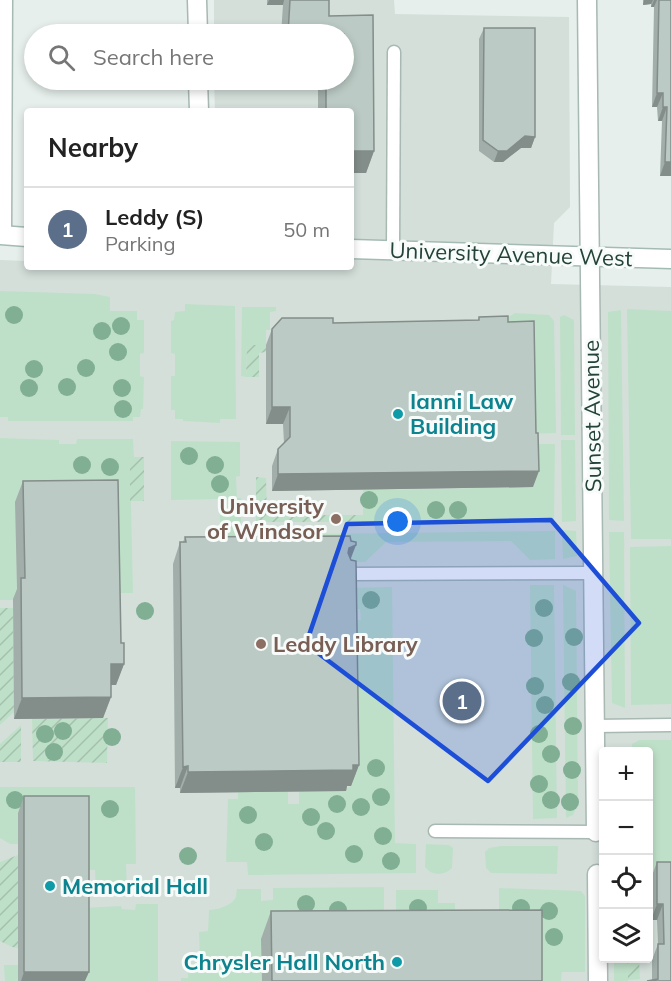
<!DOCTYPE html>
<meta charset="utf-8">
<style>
body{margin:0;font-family:Mulish,sans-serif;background:#f2f2f2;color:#222}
.controls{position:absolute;right:18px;bottom:18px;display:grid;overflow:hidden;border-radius:6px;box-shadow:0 3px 9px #0003}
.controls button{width:54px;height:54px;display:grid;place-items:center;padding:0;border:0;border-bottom:2px solid #e0e0e0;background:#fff;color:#222;font:30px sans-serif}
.you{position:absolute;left:398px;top:522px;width:21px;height:21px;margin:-15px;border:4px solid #fff;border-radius:50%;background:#1a73e8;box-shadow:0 0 0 9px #1a73e833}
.badge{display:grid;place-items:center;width:39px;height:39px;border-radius:50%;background:#1a73e8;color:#fff;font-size:20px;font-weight:700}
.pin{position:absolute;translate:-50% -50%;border:3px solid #fff;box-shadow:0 2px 6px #0006}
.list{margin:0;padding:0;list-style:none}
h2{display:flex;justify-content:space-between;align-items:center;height:78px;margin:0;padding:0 24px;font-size:26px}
h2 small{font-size:20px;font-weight:400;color:#767676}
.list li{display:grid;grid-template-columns:39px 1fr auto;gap:18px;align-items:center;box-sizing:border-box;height:84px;padding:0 24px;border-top:2px solid #e0e0e0}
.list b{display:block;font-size:22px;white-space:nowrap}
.list p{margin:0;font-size:20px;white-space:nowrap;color:#767676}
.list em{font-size:20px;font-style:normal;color:#767676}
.icon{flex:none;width:33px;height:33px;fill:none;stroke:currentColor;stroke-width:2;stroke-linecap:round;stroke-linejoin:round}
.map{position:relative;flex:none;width:671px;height:981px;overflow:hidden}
.search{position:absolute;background:#fff;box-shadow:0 3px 9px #0003;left:24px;top:24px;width:330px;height:66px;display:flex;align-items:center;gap:15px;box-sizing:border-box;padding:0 21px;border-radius:33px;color:#767676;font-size:22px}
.panel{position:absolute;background:#fff;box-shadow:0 3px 9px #0003;left:24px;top:108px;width:330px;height:162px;border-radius:6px}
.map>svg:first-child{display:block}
</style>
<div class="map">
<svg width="671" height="981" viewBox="0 0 671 981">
<defs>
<pattern id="garden-furrows" width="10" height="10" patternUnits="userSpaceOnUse" patternTransform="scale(1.5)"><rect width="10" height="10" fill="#bfe0c8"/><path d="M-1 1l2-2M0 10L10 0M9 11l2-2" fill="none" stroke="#a4c1ad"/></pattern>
</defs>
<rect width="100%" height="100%" fill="#e6efeb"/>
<path fill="#d4dfda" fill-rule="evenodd" d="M214 0H394L395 14 569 17 570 207 554 223 551 284 671 287V981H0V260L27 261V267H351V111H215L214 80H344V34H214ZM604 752H648V958H604Z"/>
<g fill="#bfe0c8">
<path d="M0 291 95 294 110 297V311H137V320H144V353L140 354V376L144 377 143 409H141L140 417H133V421H8V417H0Z"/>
<path d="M185 304 235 306 236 419H220V423L183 421V419H175V410H171V376H175V354L171 353V321L174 320 175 312 185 311Z"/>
<path d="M242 307H276V311L270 312V330H266V345H247L246 377 241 376Z"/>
<path d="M627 309 671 311V539H631Z"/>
<path d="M621 310 624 521 609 520 608 312Z"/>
<path d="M515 313 549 315 554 321 556 433 530 434 509 339V317Z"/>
<path d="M564 315 574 320 575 435H561L560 317Z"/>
<path d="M0 438 59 440V444H76L77 439H133L134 457H130L133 593H112L111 501 16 502 17 600H0Z"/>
<path d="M561 440H575L576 521 562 522Z"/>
<path d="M171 441 240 442V476L236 477 237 498H241V535L555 531V559L530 560 511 541 386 542 365 562 222 561 219 499 171 500Z"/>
<path d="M521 444H555L554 521 363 522V490L533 487Z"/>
<path d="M562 530 576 531 577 556 563 559Z"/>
<path d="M609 532H624L625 708 612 703Z"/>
<path d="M671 546V704L631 705 630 547Z"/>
<path d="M530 585H554L557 818 533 819Z"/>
<path d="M563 585 576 591 578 804 573 815 566 818Z"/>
<path d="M392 587 395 843 416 844V873L248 875 247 862H226L228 799H238V788H288V804H299V788L345 789 351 786 345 620H361L360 609H345L348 588Z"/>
<path d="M639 740H671V871H649L648 752 632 751V744Z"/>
<path d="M0 787H135L136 864H126L127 894H96L95 870H82L18 813V844H10L0 838Z"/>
<path d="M426 844 449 845 453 848 452 868C444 876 432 876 425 867Z"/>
<path d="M501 846H558L557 874 491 873 486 868 485 852 489 848Z"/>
<path d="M384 887V938L262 981H181V978H188V964H200L199 932 208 931 209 910C216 910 230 906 234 900 237 897 236 892 237 889H261V901L273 900V888Z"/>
<path d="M499 888 581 891 585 896V972H562L561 981H532L499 937Z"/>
<path d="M396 890H438V903H455V937L396 938Z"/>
<path d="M136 904H158V981H82L83 908 121 906 122 909 135 910Z"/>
<path d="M614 959H627L628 981H614Z"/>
<path d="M4 965H18V981H5Z"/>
</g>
<g fill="url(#garden-furrows)">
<path d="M247 345H266V352L259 353V377H246Z"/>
<rect x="130" y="457" width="14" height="44"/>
<path d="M256 477 266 478 267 515H363V522H256Z"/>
<path d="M0 608H13L14 712 0 725Z"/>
<path d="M108 718 107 763 33 761 32 719Z"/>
<path d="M21 725V762H0V744Z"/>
<path d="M18 855V948L12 947 0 941V862Z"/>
<path d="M627 959H639L640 979 628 980Z"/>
</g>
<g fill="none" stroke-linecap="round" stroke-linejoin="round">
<g stroke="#a8b8b2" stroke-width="15">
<g id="service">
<path d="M5 236 6 0"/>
<path d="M393 250 394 52"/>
<path d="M348 574 593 573"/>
<path d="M595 726 671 725"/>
<path d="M435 831 596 832"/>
</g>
</g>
<g stroke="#a8b8b2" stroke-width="21">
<path id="pedestrian" d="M597 874 598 981"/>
</g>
<g stroke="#a8b8b2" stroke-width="21">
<g id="minor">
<path d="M197 0 198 34"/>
<path d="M587 0 596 832"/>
<path d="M198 80 199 111"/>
</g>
</g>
<g stroke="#a4bbb3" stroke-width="21">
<g id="secondary">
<path d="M0 235 27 237"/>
<path d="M351 249 671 259"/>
</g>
</g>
<use href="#service" stroke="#fff" stroke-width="12"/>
<use href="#pedestrian" stroke="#fff" stroke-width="18"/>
<use href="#minor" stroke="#fff" stroke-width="18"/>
<use href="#secondary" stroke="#fff" stroke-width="18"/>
</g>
<g fill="#80af93">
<circle cx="14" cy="315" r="9"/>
<circle cx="121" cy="326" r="9"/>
<circle cx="102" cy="331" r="9"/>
<circle cx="118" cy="352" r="9"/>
<circle cx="86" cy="368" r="9"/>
<circle cx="34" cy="369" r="9"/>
<circle cx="67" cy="387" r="9"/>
<circle cx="29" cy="388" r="9"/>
<circle cx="122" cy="388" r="9"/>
<circle cx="123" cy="409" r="9"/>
<circle cx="189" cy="456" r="9"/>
<circle cx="82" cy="465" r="9"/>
<circle cx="215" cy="465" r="9"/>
<circle cx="110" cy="467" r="9"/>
<circle cx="220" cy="484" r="9"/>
<circle cx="369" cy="500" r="9"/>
<circle cx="436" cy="510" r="9"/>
<circle cx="458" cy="510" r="9"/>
<circle cx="371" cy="600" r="9"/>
<circle cx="544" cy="608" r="9"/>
<circle cx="145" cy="611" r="9"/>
<circle cx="574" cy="637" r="9"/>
<circle cx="534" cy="638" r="9"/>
<circle cx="571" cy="682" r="9"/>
<circle cx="535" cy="686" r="9"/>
<circle cx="545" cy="705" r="9"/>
<circle cx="573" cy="726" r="9"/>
<circle cx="63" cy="731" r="9"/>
<circle cx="45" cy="734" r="9"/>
<circle cx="539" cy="734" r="9"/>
<circle cx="112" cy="737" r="9"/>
<circle cx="54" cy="752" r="9"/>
<circle cx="551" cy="754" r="9"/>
<circle cx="376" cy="768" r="9"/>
<circle cx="572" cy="770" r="9"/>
<circle cx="539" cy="784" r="9"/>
<circle cx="381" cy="797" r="9"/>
<circle cx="15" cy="800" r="9"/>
<circle cx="551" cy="800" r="9"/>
<circle cx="570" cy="802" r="9"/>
<circle cx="337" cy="804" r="9"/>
<circle cx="361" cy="807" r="9"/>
<circle cx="110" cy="809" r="9"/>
<circle cx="248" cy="815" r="9"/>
<circle cx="311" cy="817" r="9"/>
<circle cx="326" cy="831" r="9"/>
<circle cx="383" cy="836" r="9"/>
<circle cx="264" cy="842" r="9"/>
<circle cx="354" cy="854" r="9"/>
<circle cx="188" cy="856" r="9"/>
<circle cx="391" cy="861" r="9"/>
<circle cx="306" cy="904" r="9"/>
<circle cx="418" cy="908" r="9"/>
<circle cx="521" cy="908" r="9"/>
<circle cx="338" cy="910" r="9"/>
<circle cx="549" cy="911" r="9"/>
<circle cx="554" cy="937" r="9"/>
</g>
<g fill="#a1aea9">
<path d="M267 0H329V16L373 15 374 151 366 173H351V111H290H318V80H313H344V34H281L283 5H267Z"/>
<path d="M643 0H671V176H660L662 121H658L657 107H652L654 7H651V4L643 5Z"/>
<path d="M484 28 535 137 531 148H521L503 162H494L479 151V39Z"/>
<path d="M479 317 533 487 272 491V466L278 449 284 443 283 424H266V345L272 329 333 323 478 320Z"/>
<path d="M23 481 121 643 124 664 116 685H111V697L103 718 14 719 13 599 17 589 15 502Z"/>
<path d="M185 537 351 559 359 765 351 786H347L346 791 180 793V788H175L173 564 180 542H183Z"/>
<path d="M24 796 85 981H18V813Z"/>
<path d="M657 862H671V981L652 980V960L658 944 657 920H651V878Z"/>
<path d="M271 911 542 981H262L261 939Z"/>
</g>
<g fill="#838d89">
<path d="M269 0H284L283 5H267Z"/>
<path d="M644 0H653L651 4 643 5Z"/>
<path d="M654 0H657L654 7H651Z"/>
<path d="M657 93H663L657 107H652Z"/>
<path d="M663 107H667L662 121H658Z"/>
<path d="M525 136 535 137 531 148H521L503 162H494L498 151Z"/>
<path d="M351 151H374L366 173H351Z"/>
<path d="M665 162H671V176H660Z"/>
<path d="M272 407H290L283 424H266Z"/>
<path d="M539 471 533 487 272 491 278 474Z"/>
<path d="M356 545 348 566 341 569 349 548Z"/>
<path d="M111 664H124L116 685H103Z"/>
<path d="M111 697 103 718 14 719 22 698Z"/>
<path d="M353 765H359L351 786H347L346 791 180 793 188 772Z"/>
<path d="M188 766 180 788H175L183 767Z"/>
<path d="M657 904H663L657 920H651Z"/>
<path d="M24 972H89L85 981H21Z"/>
</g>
<g fill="#bbcac4" stroke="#838d89" stroke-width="1.5">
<path d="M290 0H329V16L373 15 374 151H351V111H326V80H344V34H288Z"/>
<path d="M659 0H671V162H665L667 107H663V93H657Z"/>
<path d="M484 28H535V137L525 136 507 151H498L483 140Z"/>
<path d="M508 316V322L534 321 536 433H538L539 471 278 474V449L290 437V407H272V329L282 318H333V323L479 320V317Z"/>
<path d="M118 480 121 643H124V664H111V697L22 698 21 578H25L23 481Z"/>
<path d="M350 536 351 541 356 542V545L349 548 348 553 351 560 356 561 359 765H353V770L188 772V766L183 767 180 542H186L185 537Z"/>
<rect x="24" y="796" width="65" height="176"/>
<path d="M657 862H671V981H647L658 979V944H664L663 904H657Z"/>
<path d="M542 910V981H272L271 911Z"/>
</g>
<path fill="#1d4ed8" fill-opacity="0.2" stroke="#1d4ed8" stroke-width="4.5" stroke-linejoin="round" d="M551 520 639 623 488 781 306 644 347 524Z"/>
<g fill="#0f9aa8" stroke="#f7fbf9" stroke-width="2">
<circle cx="398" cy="414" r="6"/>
<circle cx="50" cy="886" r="6"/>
<circle cx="397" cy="962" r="6"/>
</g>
<g fill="#8d6e63" stroke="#f7fbf9" stroke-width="2">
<circle cx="336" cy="519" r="6"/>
<circle cx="261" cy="644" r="6"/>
</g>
<g text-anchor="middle" stroke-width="6" stroke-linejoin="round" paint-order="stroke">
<g font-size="22" fill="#24423a" stroke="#f7fbf9">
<text transform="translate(511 254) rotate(2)" y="8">University Avenue West</text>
<text transform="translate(592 416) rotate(-91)" y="8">Sunset Avenue</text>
</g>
<g font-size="22" font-weight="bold" fill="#0d838f" stroke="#f7fbf9" text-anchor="start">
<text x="410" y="409">Ianni Law<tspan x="410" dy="25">Building</tspan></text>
<text x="62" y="894">Memorial Hall</text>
<text x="385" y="970" text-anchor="end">Chrysler Hall North</text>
</g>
<g font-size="22" font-weight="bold" fill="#785e54" stroke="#f7fbf9" text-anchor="end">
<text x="324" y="514">University<tspan x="324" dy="25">of Windsor</tspan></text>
<text x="273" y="652" text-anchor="start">Leddy Library</text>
</g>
</g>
</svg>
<div class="controls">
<button>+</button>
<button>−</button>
<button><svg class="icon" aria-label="locate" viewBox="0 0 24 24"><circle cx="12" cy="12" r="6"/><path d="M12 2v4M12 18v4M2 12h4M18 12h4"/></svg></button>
<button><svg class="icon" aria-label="layers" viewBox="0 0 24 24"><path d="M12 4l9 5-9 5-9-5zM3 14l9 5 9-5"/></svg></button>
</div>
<div class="you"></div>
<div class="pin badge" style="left:462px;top:701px;background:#5c6f8a">1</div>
<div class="search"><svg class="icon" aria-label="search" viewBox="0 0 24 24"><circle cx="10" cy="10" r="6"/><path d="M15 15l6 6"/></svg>Search here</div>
<section class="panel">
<h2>Nearby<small></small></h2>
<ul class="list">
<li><span class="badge" style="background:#5c6f8a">1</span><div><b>Leddy (S)</b><p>Parking</p></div><em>50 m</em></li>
</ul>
</section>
</div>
